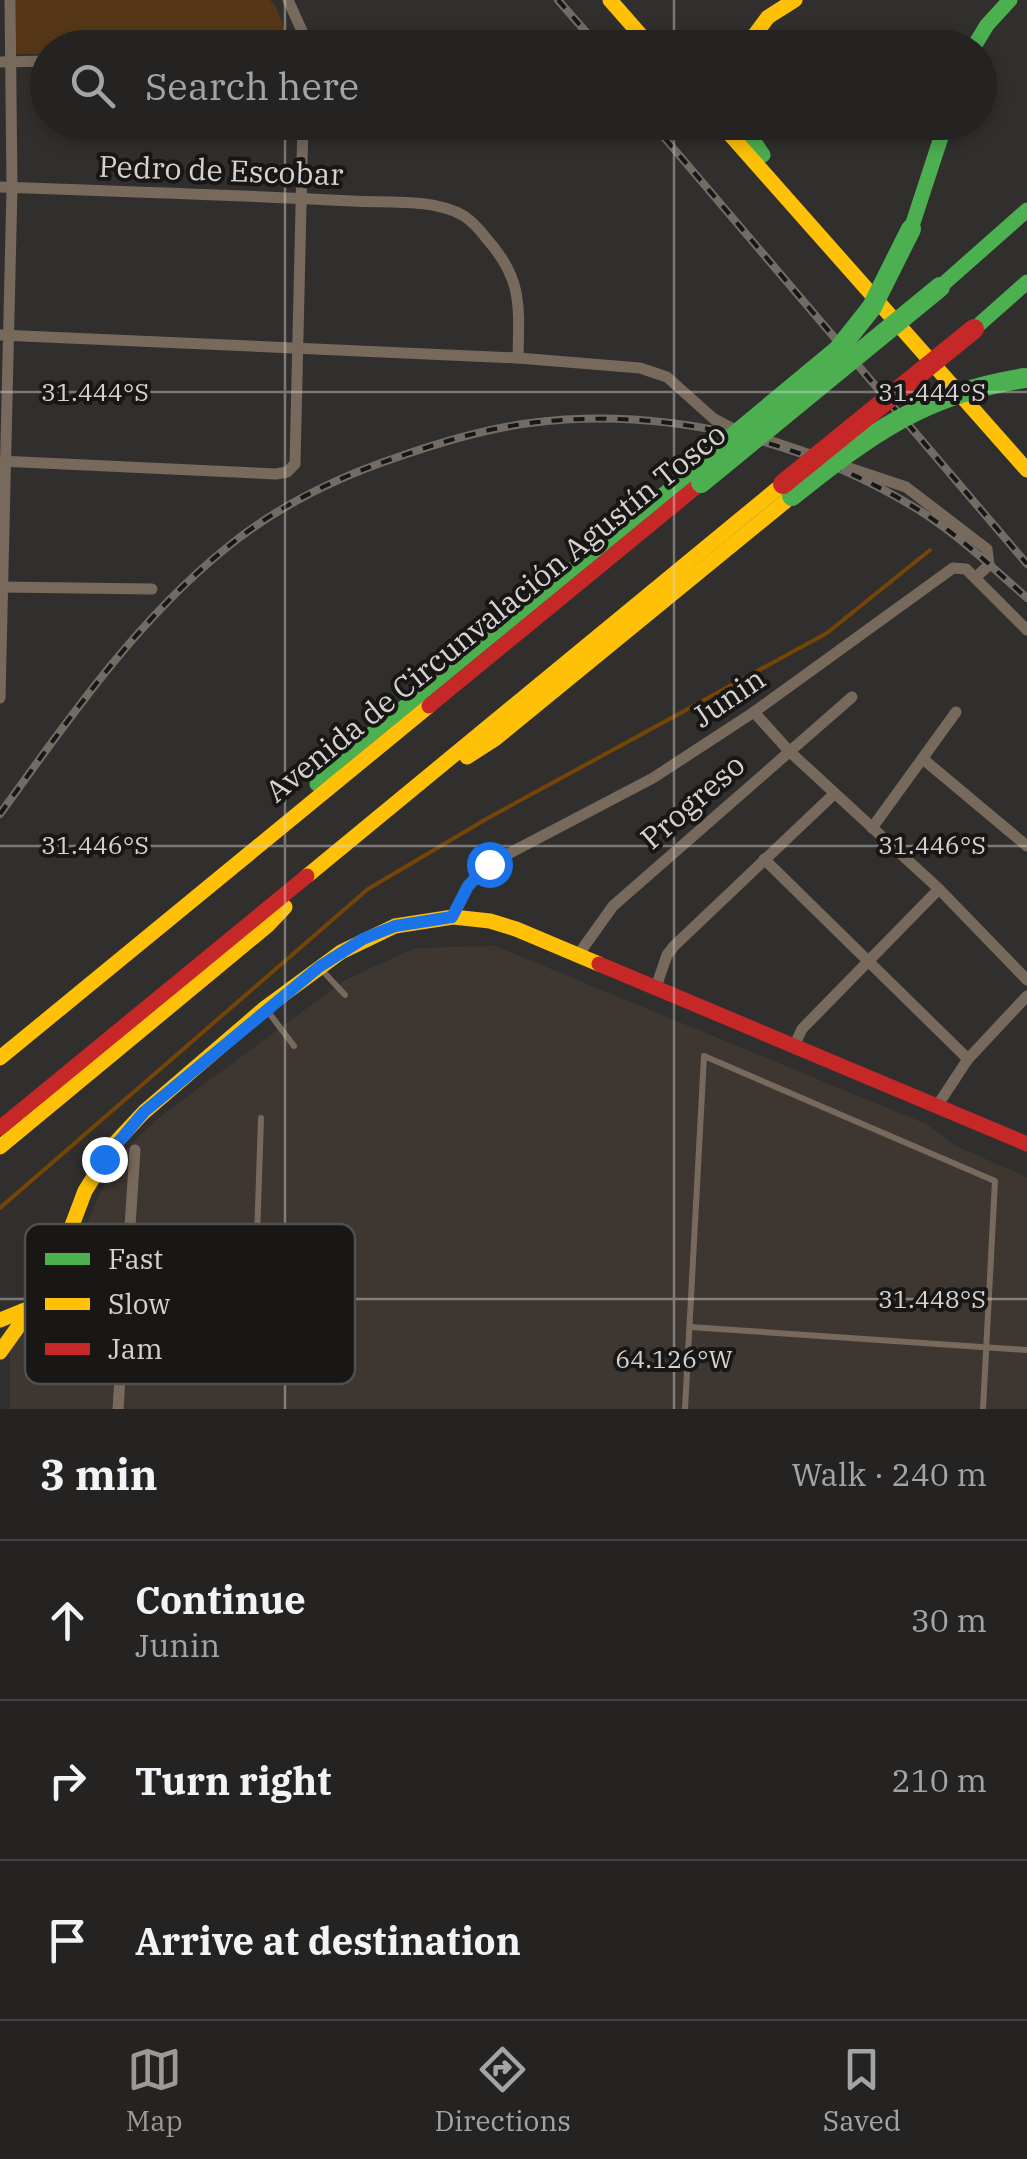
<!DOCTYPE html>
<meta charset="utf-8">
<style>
body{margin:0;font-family:"IBM Plex Serif",serif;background:#2d2b2a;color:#f1f3f6}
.stop{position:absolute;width:30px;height:30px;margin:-22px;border:8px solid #1a73e8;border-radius:50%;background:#fff}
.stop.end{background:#1a73e8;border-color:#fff;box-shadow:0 2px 10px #0008}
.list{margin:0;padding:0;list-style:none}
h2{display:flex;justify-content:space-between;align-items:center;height:130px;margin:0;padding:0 40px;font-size:42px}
h2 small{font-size:32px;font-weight:400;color:#a3a4a5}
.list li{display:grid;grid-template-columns:65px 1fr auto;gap:30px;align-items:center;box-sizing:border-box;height:160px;padding:0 40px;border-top:2px solid #424040}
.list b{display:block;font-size:38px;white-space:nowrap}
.list p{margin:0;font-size:32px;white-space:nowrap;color:#a3a4a5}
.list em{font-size:32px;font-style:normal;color:#a3a4a5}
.icon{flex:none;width:55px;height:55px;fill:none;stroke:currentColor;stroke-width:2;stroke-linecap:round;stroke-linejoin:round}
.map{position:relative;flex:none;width:1027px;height:1409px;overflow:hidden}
.search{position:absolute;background:#252322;box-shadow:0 5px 15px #0003;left:30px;right:30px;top:30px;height:110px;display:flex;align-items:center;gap:25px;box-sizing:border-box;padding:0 35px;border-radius:55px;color:#a3a4a5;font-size:38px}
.sheet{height:610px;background:#252322}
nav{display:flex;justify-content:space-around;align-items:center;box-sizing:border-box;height:140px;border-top:2px solid #424040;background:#252322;font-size:28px;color:#a3a4a5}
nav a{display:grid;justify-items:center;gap:5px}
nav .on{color:#9c9a98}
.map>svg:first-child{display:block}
</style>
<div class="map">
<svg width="1027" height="1409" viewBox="0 0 1027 1409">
<rect width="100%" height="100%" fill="#312f2d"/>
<path fill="#3e3731" d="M495 946 926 1124 958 1147 1027 1177V1409H10V1351L53 1300 100 1193 122 1153 156 1120 345 980 415 948Z"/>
<path fill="#553717" d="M16 0H270L276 7 291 44 290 48H48L47 54H15Z"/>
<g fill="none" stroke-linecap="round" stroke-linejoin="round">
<path stroke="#744506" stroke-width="4" d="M0 1208 368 889 488 818 827 633 930 550"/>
<g stroke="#77695c" stroke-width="6">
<path d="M320 968 345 995"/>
<path d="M266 1009 294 1046"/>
<path d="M129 1255 229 1260 246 1253 257 1237 261 1118"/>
<path d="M690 1327 1027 1350"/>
<path d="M685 1409 704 1056 995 1181 983 1409"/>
</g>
<g stroke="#77695c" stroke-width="11">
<path d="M288 0 302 31 303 48"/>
<path d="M0 62 48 61"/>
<path d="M0 187C117 191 235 195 352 201 386 203 434 198 464 216 473 222 480 230 486 238 523 279 519 306 518 358"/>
<path d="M0 335 518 358 640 368 667 377 714 419 739 432"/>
<path d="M757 437 906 487 987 549 989 565 975 578"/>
<path d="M0 461 276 474 287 472 295 464 303 122"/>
<path d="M0 587 152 589"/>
<path d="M0 698 12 188 10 0"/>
<path d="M754 712 789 751 939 889 1027 980"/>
<path d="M923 759 1027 846"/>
<path d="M872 828 956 712"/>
<path d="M764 859 968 1059"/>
<path d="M453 917 468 886 489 864 653 778 754 712 953 568 966 569 1027 630"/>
<path d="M578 955 613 906 852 697"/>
<path d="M656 987 667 955 674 946 834 794"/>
<path d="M794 1046 802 1029 939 889"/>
<path d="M937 1106 968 1059 1027 996"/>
<path d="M118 1409 135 1150"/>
</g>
<g stroke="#4caf50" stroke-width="15">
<path d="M973 48 987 25 1010 0"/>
<path d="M741 122 763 155"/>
<path d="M911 229 946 122"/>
<path d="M940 287 1027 210"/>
<path d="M974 329 1027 282"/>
<path d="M317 784 336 763 691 472"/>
</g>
<g stroke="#ffc107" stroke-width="15">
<path d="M610 0 652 48"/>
<path d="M745 48 768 17 795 0"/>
<path d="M719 122 1027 470"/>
<path d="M467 757 495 739 792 496"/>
<path d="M307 876 783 484"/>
<path d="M0 1058 429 706"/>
<path d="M0 1147 267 926 285 907"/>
<path d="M0 1320 25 1310"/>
<path d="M0 1352 51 1281 85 1191 115 1143 144 1112 265 1008 341 952 395 926 453 917 490 921 516 929 599 964"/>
</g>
<g stroke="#c62828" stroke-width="15">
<path d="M429 706 701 483"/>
<path d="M599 964 1027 1144"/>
<path d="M0 1128 307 876"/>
</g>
<g stroke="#736c65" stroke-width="8">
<g id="rail">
<path d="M558 0 600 48"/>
<path d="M651 122 1027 564"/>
<path d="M0 814C68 720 135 622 225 549 277 506 335 478 398 457 441 442 484 429 530 423 665 406 807 440 922 512 961 537 993 568 1027 598"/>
</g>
</g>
<use href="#rail" stroke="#191716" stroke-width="4" stroke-dasharray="11" stroke-linecap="butt"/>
<g stroke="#4caf50" stroke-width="20">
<path d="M691 472 838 350 872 307 911 229"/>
<path d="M701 483 940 287"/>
<path d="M792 496C871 433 923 394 1025 378"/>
</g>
<path stroke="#c62828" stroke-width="20" d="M783 484 974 329"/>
</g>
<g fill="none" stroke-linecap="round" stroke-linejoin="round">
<path stroke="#1a73e8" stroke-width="12" d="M104 1159 144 1112 319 967 363 939 395 926 452 917 468 886 489 864"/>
</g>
<path fill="none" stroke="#d5d3d1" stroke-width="2.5" stroke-opacity="0.45" d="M285 0V48M674 0V48M285 122V1409M674 122V1409M0 392H1027M0 846H1027M0 1299H1027"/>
<g text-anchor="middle" stroke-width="8" stroke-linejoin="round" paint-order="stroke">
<g font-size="30" fill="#d5d3d1" stroke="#191716">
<text transform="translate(221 171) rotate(2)" y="10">Pedro de Escobar</text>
<text transform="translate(496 613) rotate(-39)" y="10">Avenida de Circunvalación Agustín Tosco</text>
<text transform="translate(729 698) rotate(-34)" y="10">Junin</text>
<text transform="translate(693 802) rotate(-41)" y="10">Progreso</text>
</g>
</g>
<rect x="25" y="1224" width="330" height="160" rx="15" fill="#191716" stroke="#514f4e" stroke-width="2.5"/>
<rect x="45" y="1253" width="45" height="12" fill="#4caf50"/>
<rect x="45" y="1298" width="45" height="12" fill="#ffc107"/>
<rect x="45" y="1343" width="45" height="12" fill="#c62828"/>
<g font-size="28" fill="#d5d3d1">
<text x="108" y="1269">Fast</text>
<text x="108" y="1314">Slow</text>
<text x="108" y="1359">Jam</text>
</g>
<g font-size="25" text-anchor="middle" fill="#d5d3d1" stroke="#191716" stroke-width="8" stroke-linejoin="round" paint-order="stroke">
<text x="95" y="401">31.444°S</text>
<text x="932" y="401">31.444°S</text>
<text x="95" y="854">31.446°S</text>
<text x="932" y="854">31.446°S</text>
<text x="932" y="1308">31.448°S</text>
<text x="674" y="1368">64.126°W</text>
</g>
</svg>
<div class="stop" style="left:489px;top:864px"></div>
<div class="stop end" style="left:104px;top:1159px"></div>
<div class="search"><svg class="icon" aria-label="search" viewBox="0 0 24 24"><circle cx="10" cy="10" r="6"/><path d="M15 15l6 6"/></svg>Search here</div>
</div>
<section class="sheet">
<h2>3 min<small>Walk · 240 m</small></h2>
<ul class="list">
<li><svg class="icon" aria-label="ahead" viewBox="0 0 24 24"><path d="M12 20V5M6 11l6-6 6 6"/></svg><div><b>Continue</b><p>Junin</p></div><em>30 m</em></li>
<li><svg class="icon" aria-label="right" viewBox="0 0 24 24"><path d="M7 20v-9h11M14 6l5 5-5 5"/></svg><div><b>Turn right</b></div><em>210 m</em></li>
<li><svg class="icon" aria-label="arrive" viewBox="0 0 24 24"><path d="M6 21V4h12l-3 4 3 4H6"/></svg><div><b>Arrive at destination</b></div></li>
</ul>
</section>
<nav>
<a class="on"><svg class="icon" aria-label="map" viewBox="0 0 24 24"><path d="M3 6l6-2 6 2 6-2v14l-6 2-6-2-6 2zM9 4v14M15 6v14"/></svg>Map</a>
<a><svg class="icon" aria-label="directions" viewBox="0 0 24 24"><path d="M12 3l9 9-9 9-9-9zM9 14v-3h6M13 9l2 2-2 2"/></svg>Directions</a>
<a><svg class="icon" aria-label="saved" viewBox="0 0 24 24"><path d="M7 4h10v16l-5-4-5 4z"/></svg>Saved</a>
</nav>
